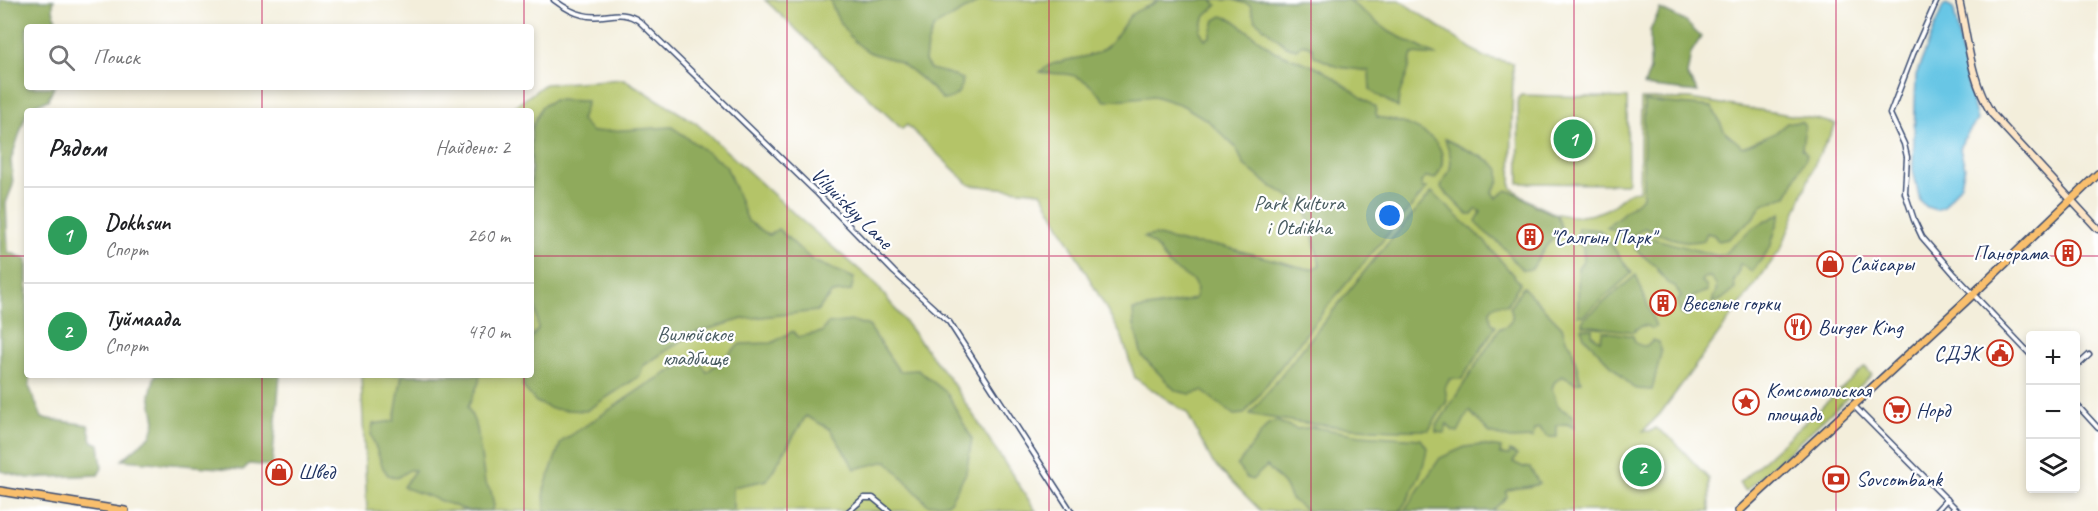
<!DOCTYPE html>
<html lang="ru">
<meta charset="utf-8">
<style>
body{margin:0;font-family:Caveat,sans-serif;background:#f2f2f2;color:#202124}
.controls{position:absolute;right:18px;bottom:18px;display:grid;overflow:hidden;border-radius:6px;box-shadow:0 3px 9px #0003}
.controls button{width:54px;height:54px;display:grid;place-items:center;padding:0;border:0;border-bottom:2px solid #e0e0e0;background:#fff;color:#202124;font:30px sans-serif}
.you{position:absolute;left:1390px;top:216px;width:21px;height:21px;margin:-15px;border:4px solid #fff;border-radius:50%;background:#1a73e8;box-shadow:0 0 0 9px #1a73e833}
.badge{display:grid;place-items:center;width:39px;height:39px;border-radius:50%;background:#c8321e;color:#fff;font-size:20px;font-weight:700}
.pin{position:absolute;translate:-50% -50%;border:3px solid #fff;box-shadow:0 2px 6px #0006}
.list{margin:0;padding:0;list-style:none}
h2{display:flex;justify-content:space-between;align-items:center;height:78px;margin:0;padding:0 24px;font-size:26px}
h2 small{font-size:20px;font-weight:400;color:#757577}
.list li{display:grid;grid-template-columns:39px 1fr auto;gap:18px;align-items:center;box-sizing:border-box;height:96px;padding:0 24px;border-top:2px solid #e0e0e0}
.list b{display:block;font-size:22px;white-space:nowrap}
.list p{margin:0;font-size:20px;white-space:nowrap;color:#757577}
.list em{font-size:20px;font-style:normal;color:#757577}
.icon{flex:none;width:33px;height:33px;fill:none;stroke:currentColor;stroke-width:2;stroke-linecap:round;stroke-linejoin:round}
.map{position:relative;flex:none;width:2098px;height:511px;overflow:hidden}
.search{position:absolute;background:#fff;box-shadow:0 3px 9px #0003;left:24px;top:24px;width:510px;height:66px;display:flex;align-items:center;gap:15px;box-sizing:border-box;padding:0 21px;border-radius:6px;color:#757577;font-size:22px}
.panel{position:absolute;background:#fff;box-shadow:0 3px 9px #0003;left:24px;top:108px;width:510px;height:270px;border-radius:6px}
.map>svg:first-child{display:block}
</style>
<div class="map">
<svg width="2098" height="511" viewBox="0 0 2098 511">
<rect width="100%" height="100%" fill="#fff"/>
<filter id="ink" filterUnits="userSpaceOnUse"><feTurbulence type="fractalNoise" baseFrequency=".0167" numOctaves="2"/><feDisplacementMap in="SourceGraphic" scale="12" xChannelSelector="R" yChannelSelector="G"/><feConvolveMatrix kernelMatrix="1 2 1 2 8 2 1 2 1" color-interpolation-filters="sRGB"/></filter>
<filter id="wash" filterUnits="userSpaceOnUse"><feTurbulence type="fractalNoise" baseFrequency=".008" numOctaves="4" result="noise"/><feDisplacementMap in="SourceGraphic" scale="24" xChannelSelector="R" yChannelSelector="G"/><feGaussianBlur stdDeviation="1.35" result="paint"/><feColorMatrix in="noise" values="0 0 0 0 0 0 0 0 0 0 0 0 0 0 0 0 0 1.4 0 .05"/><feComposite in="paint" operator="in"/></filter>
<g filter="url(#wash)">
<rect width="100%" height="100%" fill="#f3eedb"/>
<g fill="#b4c467" stroke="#687a62" stroke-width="1.5">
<path d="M765 0H1399L1484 57 1513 63 1511 187C1540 211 1570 226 1607 209 1622 202 1622 191 1639 191L1641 99H1690L1816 119 1836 124 1816 161 1781 249 1660 414 1643 431H1651L1656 428 1673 440 1709 479 1710 511H1261L1213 463 1187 413 1135 378 1122 337 1041 192 970 185 907 125 902 129Z"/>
<path d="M624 79 696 123 801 220 875 283 951 381 1036 511H367L361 375H531V111H509L545 84Z"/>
<path d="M1521 95 1627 98 1628 181 1625 184 1519 183 1518 98Z"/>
<path d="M1865 367 1872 375 1746 491 1739 483Z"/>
</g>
<g fill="#8faa5c" stroke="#556c5d" stroke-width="1.5">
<path d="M0 0H54C51 9 55 18 59 27H27V87H54L48 100 31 106 27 111 11 160 13 185 6 203 8 252 27 259V375H31L29 386 42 418 88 425 92 441 99 444 102 468 98 475 28 478 0 471Z"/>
<path d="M830 0H982L934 27 927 45 925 61 930 69 947 73 962 79C961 92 957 98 943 100 930 86 916 73 900 63 891 57 879 57 869 52 850 42 836 19 830 0Z"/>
<path d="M1158 0H1212L1217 5 1205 16 1200 31 1205 39 1210 37 1215 20 1222 16 1232 19 1274 51 1321 69 1340 82 1375 107 1377 117C1407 121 1462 140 1435 179L1427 177 1421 182 1422 188H1427L1330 303 1244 414 1234 415 1202 391 1190 394 1176 391 1142 356 1134 325 1133 310C1147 308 1185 303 1195 298L1197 289 1193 281 1169 265 1158 249 1144 237 1155 235 1185 243 1222 246 1304 268 1312 269 1320 265 1306 210 1298 201 1269 185 1244 165 1236 148 1207 120 1182 105 1154 96 1105 101C1095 88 1082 75 1065 74 1056 73 1049 74 1040 72 1054 58 1078 61 1096 53 1114 46 1119 29 1130 16 1137 8 1150 8 1158 0Z"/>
<path d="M1234 0H1348L1390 32 1437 56 1412 54C1410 60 1410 68 1407 74 1402 89 1398 92 1398 108L1370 90 1369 71 1338 67 1314 56 1312 47 1303 44 1296 49 1286 46 1255 20 1250 5Z"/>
<path d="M1660 9 1685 21 1701 37 1691 53 1687 75 1698 92 1644 86 1650 69V31Z"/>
<path d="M553 100 587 101 581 120 592 132 672 127 726 166 748 221 769 235 778 229 813 261 854 278 851 291 832 293 817 311 743 319 692 334 643 366 640 376 586 411 552 409 536 402 523 387 524 375H531V338L538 329 535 303 531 296V130L541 107Z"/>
<path d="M1644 101 1712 107 1725 132 1743 147 1775 133 1787 123 1801 122 1805 126 1802 148 1807 154C1806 162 1801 165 1798 172 1795 180 1792 188 1787 196 1781 196 1772 203 1763 204L1752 219 1728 239 1718 241 1714 235 1707 233 1704 240C1686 246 1661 235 1644 228L1631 237 1606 227 1643 197Z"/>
<path d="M1445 139 1490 161 1499 169V181L1492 192 1496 198 1507 190 1520 195 1537 207 1557 215 1562 230 1546 246 1532 269 1524 270C1513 264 1510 253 1501 245 1492 236 1482 233 1476 221L1481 212 1477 209 1472 215H1468L1441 188C1442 181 1445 179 1448 174 1454 163 1449 150 1445 139Z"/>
<path d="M1432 192 1486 243 1520 283 1507 305C1499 303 1495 304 1490 311L1491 322 1496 326 1462 379H1450L1445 387 1447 401 1429 430C1369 431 1309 426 1250 414L1377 256Z"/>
<path d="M1781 213 1770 248 1752 272 1740 264 1738 275 1734 280 1735 289 1721 300 1712 303C1714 291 1722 289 1710 277L1704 278 1702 282 1706 286 1707 291 1693 297 1687 315 1685 316 1681 314 1677 301 1681 297 1675 286 1667 283 1655 266 1635 249 1648 237 1718 256 1725 253 1753 228Z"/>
<path d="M1578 228 1600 230 1632 273 1583 316 1578 315V267L1584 261 1583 247 1577 242Z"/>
<path d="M1636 275 1656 327 1652 329C1646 324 1638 325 1634 332L1583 325 1582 322 1584 319Z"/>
<path d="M1523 287 1562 327 1566 340 1571 345 1581 382 1575 383 1562 376 1554 383 1552 389 1558 407 1573 416 1574 428 1567 424 1557 425V437H1548L1539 428 1534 430 1533 438 1511 439 1490 433 1469 411 1458 432 1453 431 1447 424 1444 433 1436 432V427L1500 328C1511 326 1515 318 1510 307Z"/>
<path d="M853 321 869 326 899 371 918 370 947 393 972 439 966 473 949 503 928 505 887 461 855 469 830 429 806 416 767 480 733 487V511H545L544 489 561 442 648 384 697 356 707 372 740 344 772 343 793 331 798 337 822 332 827 324Z"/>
<path d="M1581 328 1592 329V335L1600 340 1603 331 1633 336 1635 342C1642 348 1648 347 1653 340L1659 342 1661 353 1652 390 1636 389 1632 387 1584 337Z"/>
<path d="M155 375H280L272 466 249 464 243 470 122 460 151 435 155 421 150 395Z"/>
<path d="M402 375H480L479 382 468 407 477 428 485 483 491 491 494 506 491 511H468L403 487 415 470H409L397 478 388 475 383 468 371 434 373 424 394 421Z"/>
<path d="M1276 421 1297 429 1313 427 1360 435 1421 439 1427 448C1424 471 1413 492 1400 511H1307L1291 499 1284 485 1267 466 1252 480 1247 478 1237 466 1268 424Z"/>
<path d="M1481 445 1501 448 1500 454 1509 455 1510 451 1517 455 1513 462 1523 467 1530 468 1539 483C1528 490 1519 485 1506 491L1507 497 1492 511H1404L1440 458 1465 447Z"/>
</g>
<path fill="#67c6e5" stroke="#417aa2" stroke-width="1.5" d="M1946 4 1952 7 1954 11 1965 73 1977 120 1963 140 1960 149 1965 167 1961 184 1944 207 1936 210 1927 207 1920 201 1913 169 1916 75 1943 6Z"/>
</g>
<g filter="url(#ink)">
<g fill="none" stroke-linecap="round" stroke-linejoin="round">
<g stroke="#3b4c71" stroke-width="7">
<g id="street">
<path d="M554 0C562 6 573 13 583 15 604 21 620 7 639 21L818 194 894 272 949 322 1071 511"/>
<path d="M1937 0 1913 54 1890 114 1904 144 1907 157 1905 193 1914 220 1922 237 1955 275 2030 354"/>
<path d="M2076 367 2089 355"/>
<path d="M2076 404 2098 428"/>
<path d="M1853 405 1958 511"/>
<path d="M849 511 864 498H873L889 511"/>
<path d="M1936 511 1947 499"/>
</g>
</g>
<g stroke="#3b4c71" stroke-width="9">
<path id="secondary" d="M1959 0C1968 39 1970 80 1992 114L2098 229"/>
</g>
<g stroke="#3b4c71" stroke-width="10">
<g id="primary">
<path d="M0 491 125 511"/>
<path d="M1739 511 1966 301 2098 174"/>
</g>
</g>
<use href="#street" stroke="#fff" stroke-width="4"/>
<use href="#secondary" stroke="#fde5c5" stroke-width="6"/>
<use href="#primary" stroke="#f9bf6d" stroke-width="7"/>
</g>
</g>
<path fill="none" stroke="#c2185b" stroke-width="1.5" stroke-opacity="0.55" d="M262 0V27M524 0V27M787 0V511M1049 0V511M1311 0V511M1574 0V511M1836 0V511M262 87V111M524 87V111M0 256H27M531 256H2098M262 375V511M524 375V511"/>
<defs>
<g id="building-ring" transform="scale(1.35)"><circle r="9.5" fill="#fff" stroke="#c8321e" stroke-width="1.5"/><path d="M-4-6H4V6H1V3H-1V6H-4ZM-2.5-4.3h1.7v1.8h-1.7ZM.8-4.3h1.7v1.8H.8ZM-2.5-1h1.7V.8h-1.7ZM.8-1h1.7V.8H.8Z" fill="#c8321e"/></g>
<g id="shop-ring" transform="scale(1.35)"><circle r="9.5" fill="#fff" stroke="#c8321e" stroke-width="1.5"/><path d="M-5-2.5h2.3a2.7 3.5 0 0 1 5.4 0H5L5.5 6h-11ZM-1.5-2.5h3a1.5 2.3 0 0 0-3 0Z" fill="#c8321e"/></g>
<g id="restaurant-ring" transform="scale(1.35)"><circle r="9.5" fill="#fff" stroke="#c8321e" stroke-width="1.5"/><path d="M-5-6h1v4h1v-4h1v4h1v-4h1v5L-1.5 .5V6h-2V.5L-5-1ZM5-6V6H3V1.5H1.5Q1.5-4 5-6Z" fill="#c8321e"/></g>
<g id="civic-ring" transform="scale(1.35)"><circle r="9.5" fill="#fff" stroke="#c8321e" stroke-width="1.5"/><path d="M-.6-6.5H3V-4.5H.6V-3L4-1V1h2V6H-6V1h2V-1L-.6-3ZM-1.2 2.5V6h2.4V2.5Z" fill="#c8321e"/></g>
<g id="sight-ring" transform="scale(1.35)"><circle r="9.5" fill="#fff" stroke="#c8321e" stroke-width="1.5"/><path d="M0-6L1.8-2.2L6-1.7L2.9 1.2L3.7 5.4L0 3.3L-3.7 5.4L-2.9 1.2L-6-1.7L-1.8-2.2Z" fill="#c8321e"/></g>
<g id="supermarket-ring" transform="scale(1.35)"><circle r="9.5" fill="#fff" stroke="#c8321e" stroke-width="1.5"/><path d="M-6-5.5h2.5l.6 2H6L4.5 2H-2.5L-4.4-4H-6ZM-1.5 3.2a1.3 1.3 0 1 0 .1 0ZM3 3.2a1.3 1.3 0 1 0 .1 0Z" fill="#c8321e"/></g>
<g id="bank-ring" transform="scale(1.35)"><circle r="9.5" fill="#fff" stroke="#c8321e" stroke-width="1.5"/><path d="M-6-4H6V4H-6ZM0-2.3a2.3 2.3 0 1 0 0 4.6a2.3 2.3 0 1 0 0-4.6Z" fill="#c8321e"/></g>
</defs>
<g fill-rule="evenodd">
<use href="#building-ring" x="1530" y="237"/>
<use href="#building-ring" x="2068" y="253"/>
<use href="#shop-ring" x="1830" y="264"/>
<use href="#building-ring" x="1663" y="303"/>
<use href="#restaurant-ring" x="1798" y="327"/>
<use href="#civic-ring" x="2000" y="353"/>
<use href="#sight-ring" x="1746" y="402"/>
<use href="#supermarket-ring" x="1897" y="410"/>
<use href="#shop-ring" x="279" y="472"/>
<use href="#bank-ring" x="1836" y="479"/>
</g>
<g text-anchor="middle" stroke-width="4.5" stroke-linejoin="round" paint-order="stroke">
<g font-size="21" fill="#495c61" stroke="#fff">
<text x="1299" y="210">Park Kultura<tspan x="1299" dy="24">i Otdikha</tspan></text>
<text x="695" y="341">Вилюйское<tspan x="695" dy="24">кладбище</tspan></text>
</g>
<g font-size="21" fill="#1b2f5e" stroke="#fff">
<text transform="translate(852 208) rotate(45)" y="7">Vilyuiskyy Lane</text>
</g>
<g font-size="21" fill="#1b2f5e" stroke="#fff" text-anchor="start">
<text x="1550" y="244">"Салгын Парк"</text>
<text x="2048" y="260" text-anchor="end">Панорама</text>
<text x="1850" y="271">Сайсары</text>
<text x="1682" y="310">Веселые горки</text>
<text x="1818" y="334">Burger King</text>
<text x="1980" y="360" text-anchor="end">СДЭК</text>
<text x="1766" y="397">Комсомольская<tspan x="1766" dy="24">площадь</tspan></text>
<text x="1916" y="417">Норд</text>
<text x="298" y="479">Швед</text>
<text x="1856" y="486">Sovcombank</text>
</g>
</g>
</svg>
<div class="controls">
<button>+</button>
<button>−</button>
<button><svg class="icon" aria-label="layers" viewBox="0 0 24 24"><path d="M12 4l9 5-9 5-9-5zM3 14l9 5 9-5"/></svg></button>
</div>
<div class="you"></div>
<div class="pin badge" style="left:1573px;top:139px;background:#2e9e5b">1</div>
<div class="pin badge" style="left:1642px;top:467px;background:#2e9e5b">2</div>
<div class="search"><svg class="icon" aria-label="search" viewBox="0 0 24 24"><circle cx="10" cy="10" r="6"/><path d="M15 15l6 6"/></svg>Поиск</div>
<section class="panel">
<h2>Рядом<small>Найдено: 2</small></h2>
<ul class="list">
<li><span class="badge" style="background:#2e9e5b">1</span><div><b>Dokhsun</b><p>Спорт</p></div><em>260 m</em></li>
<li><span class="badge" style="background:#2e9e5b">2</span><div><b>Туймаада</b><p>Спорт</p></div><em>470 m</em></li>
</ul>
</section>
</div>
